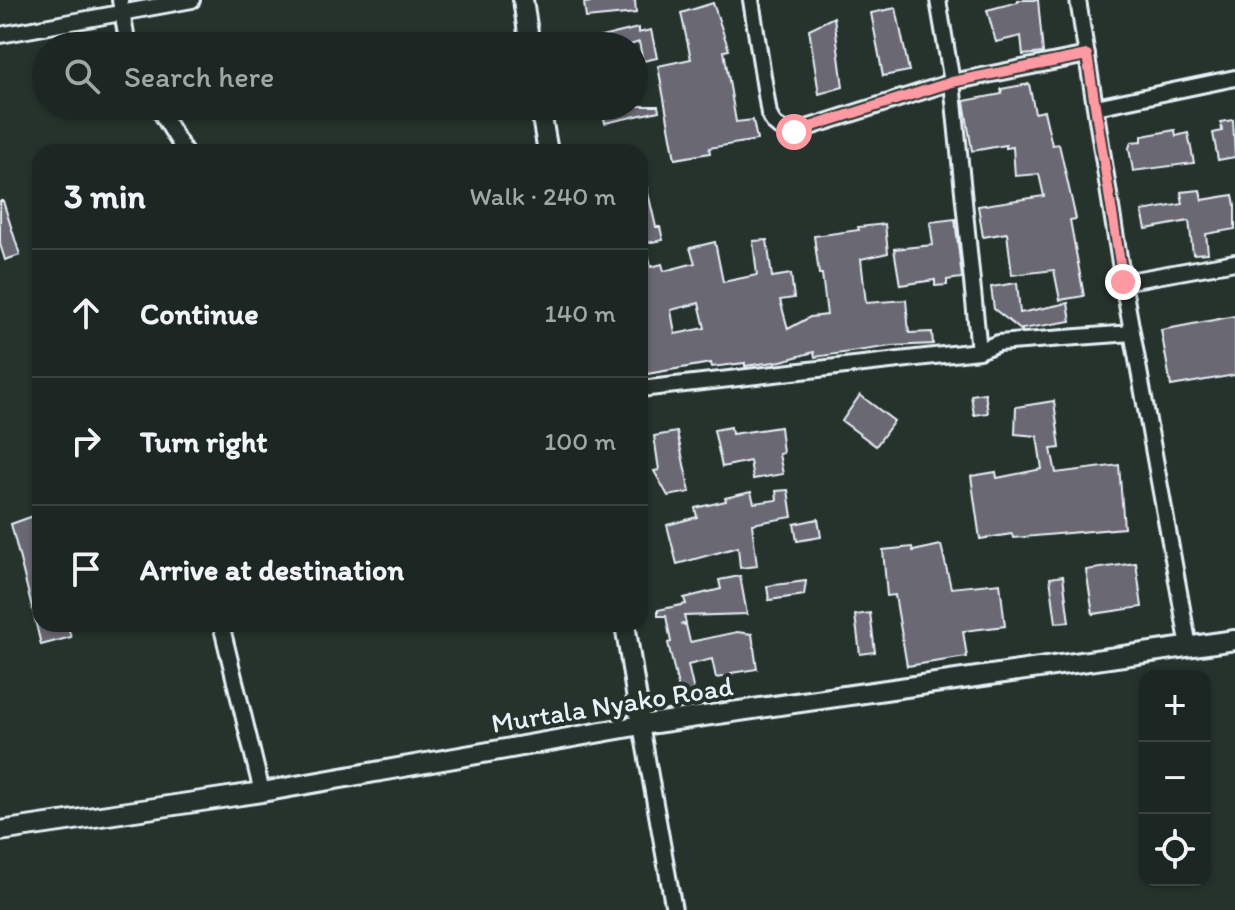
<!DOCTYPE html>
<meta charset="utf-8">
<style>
body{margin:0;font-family:Itim,sans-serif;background:#29322f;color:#f1f3f6}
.controls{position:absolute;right:24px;bottom:24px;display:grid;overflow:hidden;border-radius:16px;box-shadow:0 2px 6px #0004}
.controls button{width:72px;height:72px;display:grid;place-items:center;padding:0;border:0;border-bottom:2px solid #3a4340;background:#1c2622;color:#f1f3f6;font:40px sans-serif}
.stop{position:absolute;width:24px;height:24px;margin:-18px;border:6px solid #ff9aa2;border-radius:50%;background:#fff}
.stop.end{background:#ff9aa2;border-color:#fff;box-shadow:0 2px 8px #0008}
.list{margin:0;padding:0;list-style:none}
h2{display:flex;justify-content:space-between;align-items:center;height:104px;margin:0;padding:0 32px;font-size:34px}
h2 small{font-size:26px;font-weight:400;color:#a0a5a5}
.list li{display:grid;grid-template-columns:52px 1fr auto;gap:24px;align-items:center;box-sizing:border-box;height:128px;padding:0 32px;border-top:2px solid #3a4340}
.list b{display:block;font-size:30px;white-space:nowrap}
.list em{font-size:26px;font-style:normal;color:#a0a5a5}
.icon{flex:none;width:44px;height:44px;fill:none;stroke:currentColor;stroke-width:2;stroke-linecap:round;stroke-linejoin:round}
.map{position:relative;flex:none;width:1235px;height:910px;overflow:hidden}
.search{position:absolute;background:#1c2622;box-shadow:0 2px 6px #0004;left:32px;top:32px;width:616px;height:88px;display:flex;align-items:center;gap:20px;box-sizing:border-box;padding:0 28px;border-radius:44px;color:#a0a5a5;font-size:30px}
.panel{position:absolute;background:#1c2622;box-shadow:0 2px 6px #0004;left:32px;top:144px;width:616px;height:488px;border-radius:24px}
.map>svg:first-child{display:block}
</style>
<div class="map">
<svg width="1235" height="910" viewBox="0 0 1235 910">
<rect width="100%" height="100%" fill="#26332d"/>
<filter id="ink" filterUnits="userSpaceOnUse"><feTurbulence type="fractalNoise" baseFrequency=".0125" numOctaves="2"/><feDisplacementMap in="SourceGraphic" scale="16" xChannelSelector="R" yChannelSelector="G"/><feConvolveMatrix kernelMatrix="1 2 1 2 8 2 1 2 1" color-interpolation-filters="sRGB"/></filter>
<g filter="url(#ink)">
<g fill="#6a6773" stroke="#e8f1f8" stroke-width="2" fill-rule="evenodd">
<path d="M612 0H635L636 13 586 18 584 3Z"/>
<path d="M1018 0H1038L1043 53 1023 55 1021 36 996 42 987 10 1018 2Z"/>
<path d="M713 3 729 50 724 51 736 122 753 120 757 140 709 148 710 153 675 159 658 66 691 59 681 13Z"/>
<path d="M896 8 909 71 883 76 871 13Z"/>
<path d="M834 17 843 87 819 94 809 29Z"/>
<path d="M638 28V33L651 30 657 58 643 61 639 42 627 46H582L581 42Z"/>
<path d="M1029 84 1035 113 1044 111 1052 145 1059 144 1076 219 1070 220 1084 296 1060 300 1054 270 1012 275 1007 233 983 237 978 206 1044 196 1039 174 1015 176 1013 147 1006 148V145L972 151 964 101 1002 94 1001 89Z"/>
<path d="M615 106H658L659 111 605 123 602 109Z"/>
<path d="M1233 120 1235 157 1218 160 1213 133 1222 131 1221 122Z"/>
<path d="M1175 130 1176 136 1188 133 1194 163 1133 171 1129 148 1131 142 1142 141V136Z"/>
<path d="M645 180 656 227H660L663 240 646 243 651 267 662 264 664 271 695 263 690 248 715 242 723 282 757 275 753 241 767 240 772 277 791 274 794 298 780 300 788 329 810 317 827 315 822 274H819L814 236 859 230 858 227 885 224 888 253 861 259 866 303 906 300 909 333 932 332 933 344 892 346 815 357 814 352 781 361 745 366V363L712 367 711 363 647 374 640 340V181ZM699 303 705 328 675 334 671 310Z"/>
<path d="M1200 190 1202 200 1233 195 1235 205V229L1206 234 1208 253 1193 254 1189 221 1146 229 1142 211 1183 204 1181 192Z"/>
<path d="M0 201H3L20 255 5 260 0 244Z"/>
<path d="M955 219 962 278 947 280V285L935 286V280L900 285 894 249 933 245 930 222Z"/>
<path d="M1017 283 1020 313 1068 303 1071 321 1022 329V331L994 309 991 287Z"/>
<path d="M1235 316V375L1171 386 1161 330Z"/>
<path d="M985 393 988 413 974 415 971 395Z"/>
<path d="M860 395 894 421 876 446 842 421Z"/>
<path d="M1054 401 1060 448 1051 449 1056 473 1119 465 1124 528 1013 538 1012 534 980 539 971 476 996 472 997 478 1042 469 1037 436 1015 434 1016 407Z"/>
<path d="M731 427 732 434 780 427 783 453 779 454 783 474 753 479 750 461 722 467 714 430Z"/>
<path d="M677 432 690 492 668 496 654 471 659 470 654 436Z"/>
<path d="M788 490 792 517 752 524 757 566 740 568 738 547 677 564 667 525 697 517 695 508 726 501 725 498 751 492 754 503 777 500 776 491Z"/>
<path d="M36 515 40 530V622L36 623 11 524Z"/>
<path d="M818 519 821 537 797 541 794 524Z"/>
<path d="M941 545 951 588 1000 583 1005 626 963 631 967 657 907 666 895 595 887 596 883 550 912 547 913 551Z"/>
<path d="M1136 563 1142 607 1093 614 1086 570Z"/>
<path d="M740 576 747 614 684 616 686 623 680 624 686 625 690 642 737 632 752 634 757 669 731 673 732 675 716 678 712 659 688 665 694 692 680 695 668 643 671 642 666 616H658V610L686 604 684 598 721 589 719 580Z"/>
<path d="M1063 576 1069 622 1056 623 1050 578Z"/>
<path d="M806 581 804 595 769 600 767 586Z"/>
<path d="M870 613 875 652 860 654 855 615Z"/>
<path d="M36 624H67L71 637 41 645Z"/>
</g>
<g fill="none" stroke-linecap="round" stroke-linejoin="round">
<g stroke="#e8f1f8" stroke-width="20">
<g id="minor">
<path d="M120 0 128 46"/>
<path d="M751 0 769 114C774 127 781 130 794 132L952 82 1087 55"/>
<path d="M938 0 952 82 979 351"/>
<path d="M1078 0 1123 282 1189 647"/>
<path d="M0 35 192 0"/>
<path d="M157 106 185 152"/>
<path d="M1096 107 1235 78"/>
<path d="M1123 282 1235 262"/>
<path d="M640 389 979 351 998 343 1132 333"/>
<path d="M221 624 262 792"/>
<path d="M641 725 674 910"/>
</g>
</g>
<g stroke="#e8f1f8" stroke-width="24">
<g id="tertiary">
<path d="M523 0 530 46"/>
<path d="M540 106 548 152"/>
<path d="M625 624 641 725"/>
<path d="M0 831 262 792 641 725 1235 640"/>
</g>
</g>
<use href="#minor" stroke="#26332d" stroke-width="14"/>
<use href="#tertiary" stroke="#26332d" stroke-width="18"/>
</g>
</g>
<g fill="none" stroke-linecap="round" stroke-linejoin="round" filter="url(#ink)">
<path stroke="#ff9aa2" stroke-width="10" d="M794 132 952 82 1087 55 1123 282"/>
</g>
<g text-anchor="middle" stroke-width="8" stroke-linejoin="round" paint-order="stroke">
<g font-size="28" fill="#e8f1f8" stroke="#26332d">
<text transform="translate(612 704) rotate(-9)" y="10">Murtala Nyako Road</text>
</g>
</g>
</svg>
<div class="controls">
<button>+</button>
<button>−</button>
<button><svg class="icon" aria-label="locate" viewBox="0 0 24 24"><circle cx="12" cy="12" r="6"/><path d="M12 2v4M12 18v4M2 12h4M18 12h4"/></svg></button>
</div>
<div class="stop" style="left:794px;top:132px"></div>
<div class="stop end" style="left:1123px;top:282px"></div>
<div class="search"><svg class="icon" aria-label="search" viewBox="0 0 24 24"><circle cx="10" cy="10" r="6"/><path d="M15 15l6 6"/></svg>Search here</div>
<section class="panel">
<h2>3 min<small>Walk · 240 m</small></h2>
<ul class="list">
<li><svg class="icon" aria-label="ahead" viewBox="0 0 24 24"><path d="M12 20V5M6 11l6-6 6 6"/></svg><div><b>Continue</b></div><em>140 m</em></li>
<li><svg class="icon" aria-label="right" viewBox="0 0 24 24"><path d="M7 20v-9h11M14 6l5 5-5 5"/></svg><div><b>Turn right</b></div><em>100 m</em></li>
<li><svg class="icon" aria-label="arrive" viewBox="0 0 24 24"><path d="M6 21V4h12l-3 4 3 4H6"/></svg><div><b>Arrive at destination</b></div></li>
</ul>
</section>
</div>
